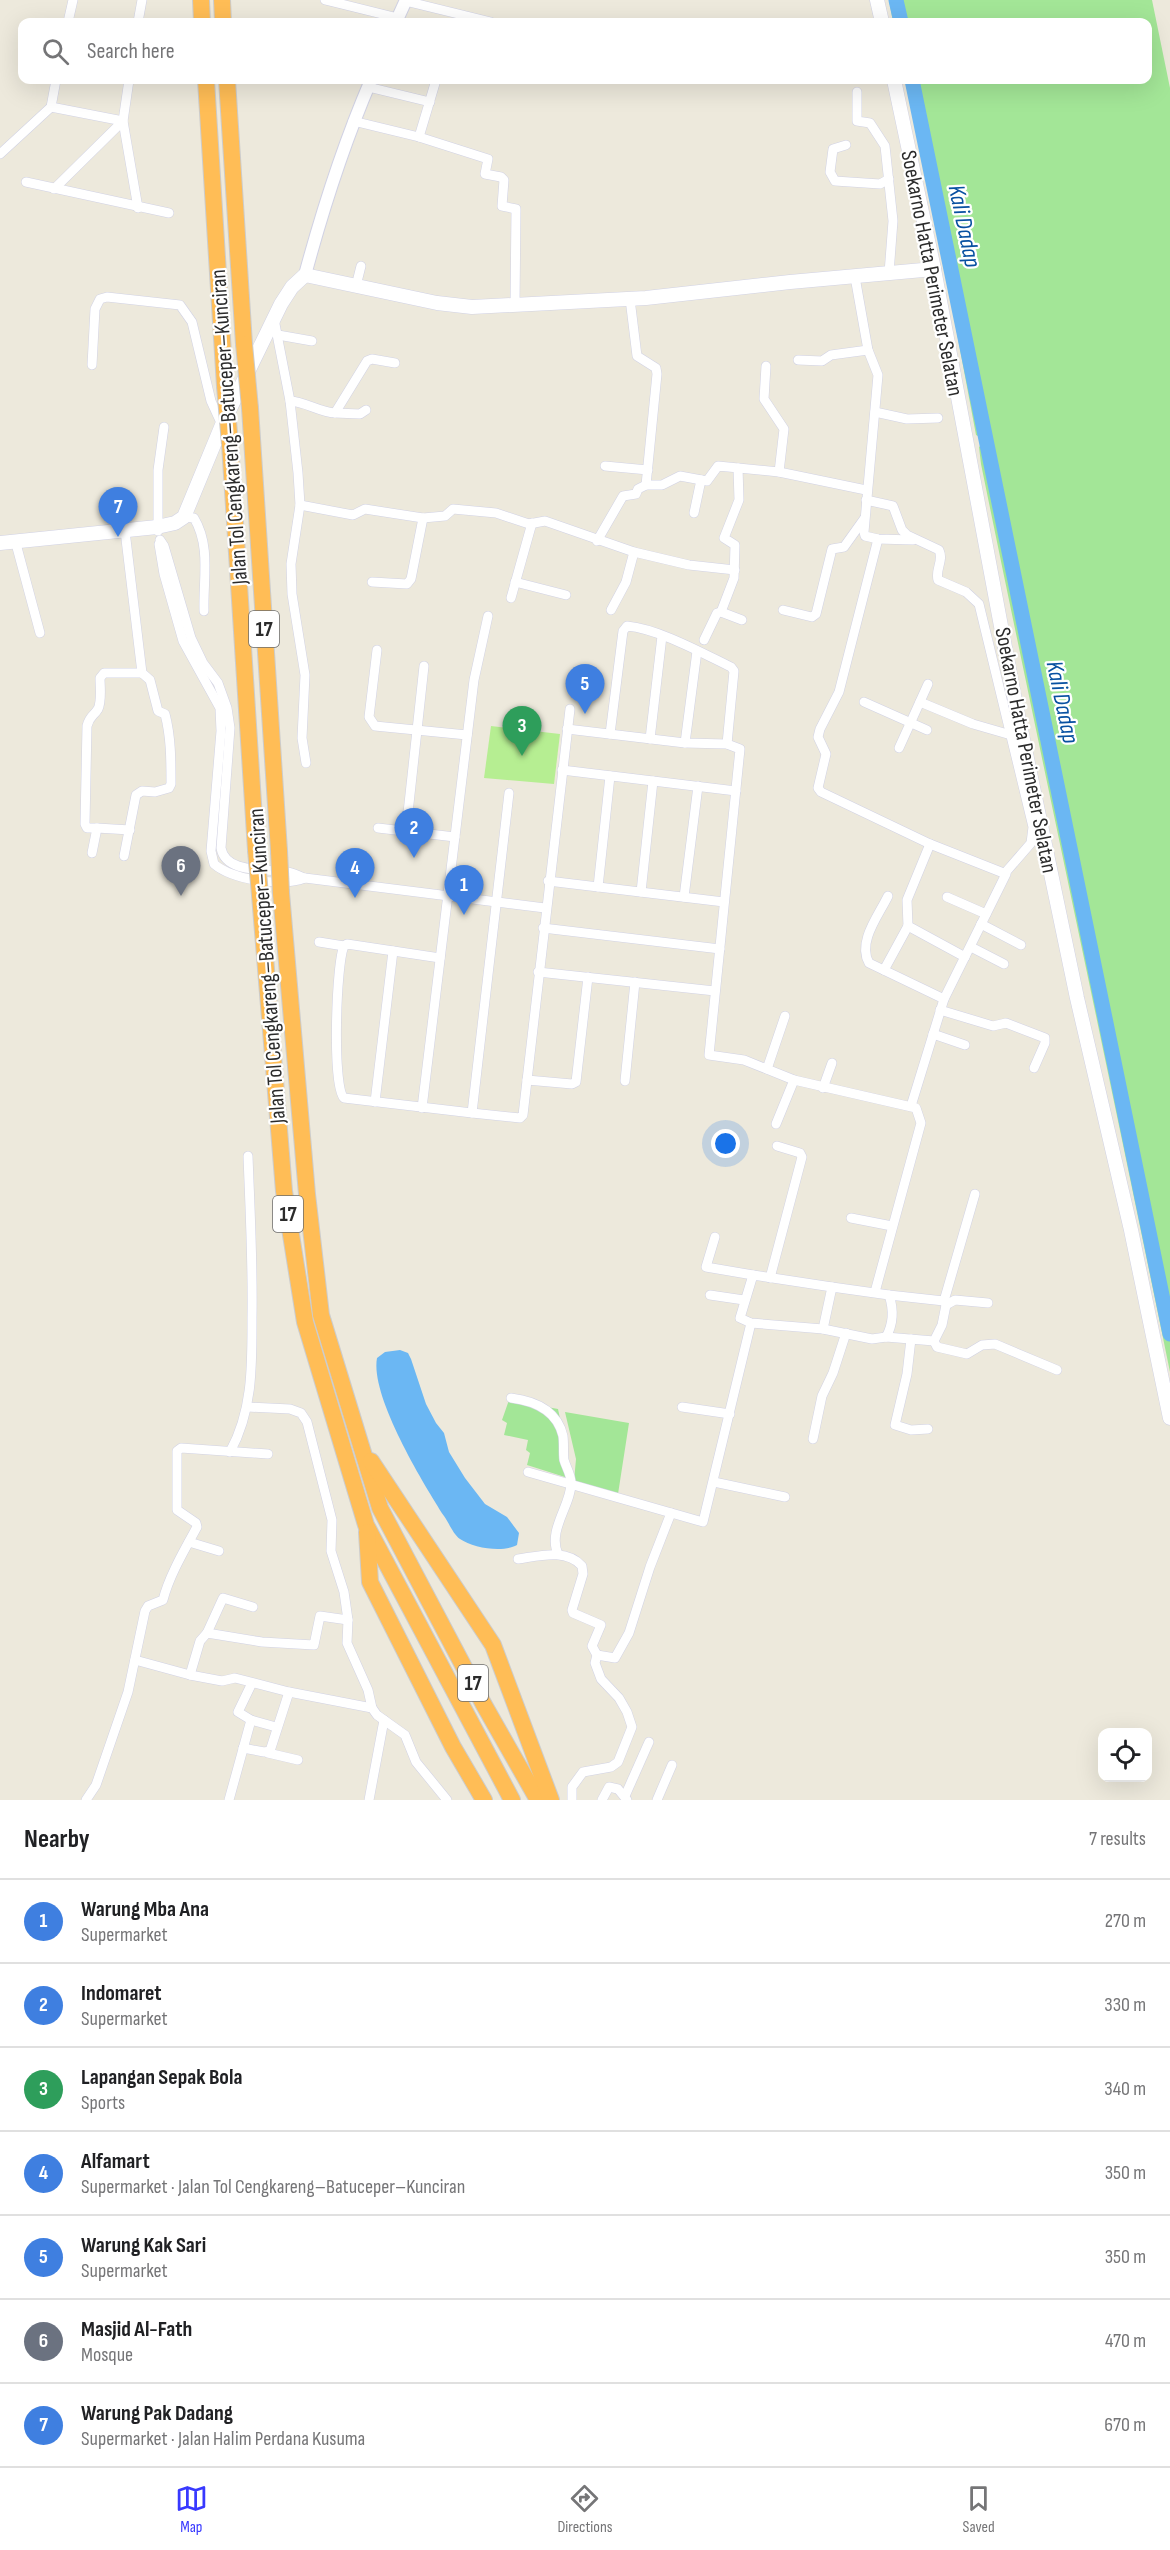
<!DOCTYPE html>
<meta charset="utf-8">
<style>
body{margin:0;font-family:"Sofia Sans Condensed",sans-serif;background:#f6f6f6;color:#202124}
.controls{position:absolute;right:18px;bottom:18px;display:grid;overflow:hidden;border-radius:12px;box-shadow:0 6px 24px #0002}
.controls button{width:54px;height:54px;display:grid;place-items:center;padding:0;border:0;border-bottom:2px solid #e0e0e0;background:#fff;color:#202124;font:30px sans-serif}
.you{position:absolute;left:726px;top:1144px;width:21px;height:21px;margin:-15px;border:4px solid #fff;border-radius:50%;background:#1a73e8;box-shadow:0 0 0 9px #1a73e833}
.badge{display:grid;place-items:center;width:39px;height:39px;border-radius:50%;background:#3839ff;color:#fff;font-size:20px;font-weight:700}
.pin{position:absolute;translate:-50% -50px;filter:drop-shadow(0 2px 3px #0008)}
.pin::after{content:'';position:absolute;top:32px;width:21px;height:18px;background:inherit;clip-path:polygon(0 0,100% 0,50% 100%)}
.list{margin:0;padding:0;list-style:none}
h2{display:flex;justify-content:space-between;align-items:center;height:78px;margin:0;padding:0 24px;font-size:26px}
h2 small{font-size:20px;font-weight:400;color:#757577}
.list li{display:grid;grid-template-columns:39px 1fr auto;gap:18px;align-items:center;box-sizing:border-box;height:84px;padding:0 24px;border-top:2px solid #e0e0e0}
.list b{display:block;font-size:22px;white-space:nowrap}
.list p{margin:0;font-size:20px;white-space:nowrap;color:#757577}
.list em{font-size:20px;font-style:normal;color:#757577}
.icon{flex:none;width:33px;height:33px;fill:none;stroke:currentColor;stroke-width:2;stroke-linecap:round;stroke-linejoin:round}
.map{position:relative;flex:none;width:1170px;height:1800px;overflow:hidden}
.search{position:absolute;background:#fff;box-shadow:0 6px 24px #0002;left:18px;right:18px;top:18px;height:66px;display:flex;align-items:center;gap:15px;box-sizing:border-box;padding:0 21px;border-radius:12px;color:#757577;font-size:22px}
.sheet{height:666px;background:#fff}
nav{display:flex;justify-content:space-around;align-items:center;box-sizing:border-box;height:84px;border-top:2px solid #e0e0e0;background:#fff;font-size:16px;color:#757577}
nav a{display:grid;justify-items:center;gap:3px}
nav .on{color:#3839ff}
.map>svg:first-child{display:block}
</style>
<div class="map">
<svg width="1170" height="1800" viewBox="0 0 1170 1800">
<rect width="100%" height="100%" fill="#ede9dc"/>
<g fill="#a3e697">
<path d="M889 0H1152L1170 88V1372C1108 1069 1043 767 981 464L979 447 983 444 982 438 976 435 944 264 905 80H1148V22H893Z"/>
<path d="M509 1400 558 1409 569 1461 568 1478 527 1465 530 1453 526 1450 528 1440 504 1435 507 1423 502 1420Z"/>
<path d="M565 1412 629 1423 618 1494 574 1481 576 1459Z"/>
</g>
<path fill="#b6ee92" d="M491 726 560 734 554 784 484 778Z"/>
<path fill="#6bb7f3" d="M400 1350 408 1353 411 1359 426 1404 436 1423 444 1433 449 1452 465 1478 485 1504 507 1517 519 1533 517 1545C503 1553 473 1548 460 1539 453 1534 449 1523 444 1516 423 1483 370 1396 377 1358L385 1352Z"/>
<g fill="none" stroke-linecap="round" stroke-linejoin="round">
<g stroke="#6bb7f3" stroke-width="15">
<path d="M896 0 901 22"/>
<path d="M912 80 1170 1334"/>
</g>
<g stroke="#d1d2e4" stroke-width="10">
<g id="minor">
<path d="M325 0 398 18"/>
<path d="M405 1 491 22"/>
<path d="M68 22 73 0"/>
<path d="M138 22 142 0"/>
<path d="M368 87 430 102"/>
<path d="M857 92V121L870 123 885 146 893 221 889 273"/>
<path d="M51 107 123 121 138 208"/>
<path d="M353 121 419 137 488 159 485 174 501 177 504 180 502 206 516 209 515 305"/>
<path d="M419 137 436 80"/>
<path d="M846 145 833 149 830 172 835 181 880 184 889 179"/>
<path d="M0 154 51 107 56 80"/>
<path d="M26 182 169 213"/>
<path d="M54 189 123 121 129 80"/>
<path d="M855 277 868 350 878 375 864 532 865 536 878 539 913 540"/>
<path d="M356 286 361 266"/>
<path d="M630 299 637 356 656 368 657 374 646 485"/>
<path d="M274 319 290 401 298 473 300 505 291 564 292 594 305 675 302 738 306 763"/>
<path d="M278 335 312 341"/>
<path d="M798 360 822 361 831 355 868 350"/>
<path d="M92 365 95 309 100 299 107 297 180 305 192 322 211 401 222 425"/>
<path d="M766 366 764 399 784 429 779 472"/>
<path d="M290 401C306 402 319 412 335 413L367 361 372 359 395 363"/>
<path d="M875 412 907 419 938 418"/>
<path d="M335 413 360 414 366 410"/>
<path d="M605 466 648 470"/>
<path d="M866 500 893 506 902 530 907 535 939 550C944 561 935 569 938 580L966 592 979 604 1033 827 1031 843 1005 873"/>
<path d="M300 505 353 515 365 509 423 518 445 516 453 509 496 513 529 524 545 521 634 552 689 565 735 570"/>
<path d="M694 513 701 480"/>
<path d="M184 517 194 518C211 546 203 580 204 611"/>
<path d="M158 531V470L164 427"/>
<path d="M878 539 839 692 820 729 818 737 826 754 818 788 821 792 930 844 1006 874 944 999 911 1106"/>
<path d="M15 540 40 633"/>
<path d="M160 540 164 546 191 638 203 663 218 683 227 708 230 728 221 848C226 876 271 867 292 873 296 874 301 877 305 878L545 908"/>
<path d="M597 541 623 496 636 494 638 489 646 485H662L680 476 707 481 718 466 779 472 866 490"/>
<path d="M159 544 164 574 183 641 220 708 221 731 211 851 214 864C233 880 281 887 305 878"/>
<path d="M372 582 407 584 411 579 423 518"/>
<path d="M515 582 566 595"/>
<path d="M511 598 532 523"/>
<path d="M611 610 626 582 634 552"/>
<path d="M783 610 812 617 816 614 832 549 844 547 864 519"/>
<path d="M721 612 734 578 735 545 724 538 739 500 738 468"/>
<path d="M704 640 717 613 721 612 742 620"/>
<path d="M377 650 369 717 375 726 467 735"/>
<path d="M864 702 927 730"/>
<path d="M920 702 973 724 1011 735"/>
<path d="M567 729 685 743 727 744 740 749 709 1055 744 1060 794 1080 916 1108 921 1123 875 1292"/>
<path d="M610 734 623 631 627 626C659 629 702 653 731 667L734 671 727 744"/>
<path d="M650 739 662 636"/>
<path d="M685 743 697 651"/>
<path d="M899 748 928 684"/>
<path d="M562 770 736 791"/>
<path d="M97 828H87L85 824 87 726C90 715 93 717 98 709 102 701 100 687 100 678L104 673H142"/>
<path d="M378 828 455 837"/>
<path d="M406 831 424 666"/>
<path d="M930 844 907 900 908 926 965 957"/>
<path d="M92 853 97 828 130 830"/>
<path d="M124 856 136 795 142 791 155 792 169 788 171 784C171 760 171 737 165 714L158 711 150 680 142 673 125 531"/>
<path d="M548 881 724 902"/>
<path d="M598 887 610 776"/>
<path d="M641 892 653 781"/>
<path d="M888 896C879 915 857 942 869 963L944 999"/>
<path d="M684 897 698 786"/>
<path d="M947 897 986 914"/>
<path d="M981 924 1021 945"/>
<path d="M543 928 720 949"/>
<path d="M319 942 344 946"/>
<path d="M971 947 1004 964"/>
<path d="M440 958 347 944 344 946C336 963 332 1087 344 1098L472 1113 509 793"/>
<path d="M884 970 908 926"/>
<path d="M538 972 715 991"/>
<path d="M940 1010 993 1026 1006 1023 1045 1038V1043L1034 1068"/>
<path d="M933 1034 965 1045"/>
<path d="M767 1069 785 1016"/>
<path d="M527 1080 572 1084 576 1082 588 977"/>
<path d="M625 1081 635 982"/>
<path d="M823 1088 832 1063"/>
<path d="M375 1102 393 951"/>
<path d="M422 1108 474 680 488 616"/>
<path d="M472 1113 520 1118 523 1115 570 709"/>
<path d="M776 1124 794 1080"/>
<path d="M851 1218 892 1226"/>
<path d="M715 1237 706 1267 753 1275"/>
<path d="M770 1278 802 1157 800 1153 777 1146"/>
<path d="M832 1287 753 1275 740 1318 751 1323 823 1329 872 1339 886 1337 934 1341 942 1325 946 1305 944 1301 889 1295"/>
<path d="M710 1295 744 1300"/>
<path d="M944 1301 975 1194"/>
<path d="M946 1305 955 1300 988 1303"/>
<path d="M823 1329 832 1287 889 1295C894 1310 894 1323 886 1337"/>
<path d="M911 1339 907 1374 895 1425 911 1430 928 1429"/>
<path d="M934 1341 937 1347 967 1354 982 1345 995 1344 1057 1370"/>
<path d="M511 1398C535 1401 557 1410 563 1436 564 1444 563 1452 564 1460 566 1467 571 1475 571 1482 572 1504 547 1530 558 1554"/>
<path d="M248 1407 290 1409 301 1413 307 1422 332 1520 331 1551 344 1592 348 1620 347 1643 368 1690 372 1708"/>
<path d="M682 1407 730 1414"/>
<path d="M813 1439 822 1396 833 1373 846 1333"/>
<path d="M230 1452C253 1410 252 1365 252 1318 253 1264 250 1210 248 1156"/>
<path d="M528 1472 703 1522 751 1323"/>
<path d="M714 1482 785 1497"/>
<path d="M189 1542 219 1551"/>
<path d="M518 1559C539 1556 566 1548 582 1566L583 1574 572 1610 573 1613 601 1625 592 1646 597 1655 595 1663 601 1679 619 1698 627 1712 632 1727 618 1762 611 1767 583 1772 572 1787V1800"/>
<path d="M207 1633 262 1642 314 1645 320 1616 348 1620"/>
<path d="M597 1655 615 1658 629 1633 650 1567 671 1513"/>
<path d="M135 1660 190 1675 222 1681 235 1678 289 1692 372 1708 377 1715 405 1735 416 1762 447 1800"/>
<path d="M190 1675 200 1641 207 1633 223 1598 253 1607"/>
<path d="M252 1683 238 1712 251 1720 276 1727"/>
<path d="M243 1748 264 1752 270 1751 289 1692"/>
<path d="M268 1753 298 1760"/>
<path d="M625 1796 649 1742"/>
<path d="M86 1800 96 1785 128 1692 145 1611 148 1606 163 1600C169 1576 185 1549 197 1527L196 1523 177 1510V1451L181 1448 268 1454"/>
<path d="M229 1800 251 1720"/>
<path d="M369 1800 384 1720"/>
<path d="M602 1800 609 1787 618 1789 627 1800"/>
<path d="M657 1800 672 1765"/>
</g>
</g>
<g stroke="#d1d2e4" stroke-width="14">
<g id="tertiary">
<path d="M396 22 406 0"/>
<path d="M305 275C323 208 344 143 371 80"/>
</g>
</g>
<g stroke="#d1d2e4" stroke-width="15">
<g id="secondary">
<path d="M877 0 882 22"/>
<path d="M894 80 934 269 1016 706 1077 998 1131 1230 1170 1418"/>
<path d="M0 543 157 527 175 523 184 517 222 425 281 304 292 287 305 275 437 303 472 307 646 298 790 282 934 269"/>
</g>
</g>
<g stroke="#ccc" stroke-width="18">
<g id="motorway">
<path d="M201 0 202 22"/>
<path d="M222 0 223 22"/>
<path d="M206 80 225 386"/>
<path d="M227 80 244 344"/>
<path d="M250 408 279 851"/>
<path d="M230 444 256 850"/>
<path d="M281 893 307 1194 321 1315 380 1508 484 1705 538 1800"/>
<path d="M260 895 284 1191 305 1322 366 1525 512 1800"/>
<path d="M371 1461 493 1645 551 1800"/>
<path d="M367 1532 370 1582 453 1747 484 1800"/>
</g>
</g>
<use href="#minor" stroke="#fff" stroke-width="9"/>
<use href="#tertiary" stroke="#fff" stroke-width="12"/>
<use href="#secondary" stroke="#fff" stroke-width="14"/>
<use href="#motorway" stroke="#ffbd56" stroke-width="16"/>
<g stroke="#ccc" stroke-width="18" stroke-linecap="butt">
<g id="motorway-bridge">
<path d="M244 344 250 408"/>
<path d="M225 386 230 444"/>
<path d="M256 850 260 895"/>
<path d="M279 851 281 893"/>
</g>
</g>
<use href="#motorway-bridge" stroke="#ffbd56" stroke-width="16"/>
</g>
<g text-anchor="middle" stroke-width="4.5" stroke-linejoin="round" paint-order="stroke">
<g fill="#fff" stroke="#6b6b6b" stroke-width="1.5">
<rect x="249" y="611" width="30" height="36" rx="4.5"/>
<rect x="273" y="1196" width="30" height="36" rx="4.5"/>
<rect x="458" y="1665" width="30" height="36" rx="4.5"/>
</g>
<g font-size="21" font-weight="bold" fill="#2b2b2b">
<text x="264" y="636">17</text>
<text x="288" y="1221">17</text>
<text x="473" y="1690">17</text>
</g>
<g font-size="22" fill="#2b2b2b" stroke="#fff">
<text transform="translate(933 273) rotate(79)" y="8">Soekarno Hatta Perimeter Selatan</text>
<text transform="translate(228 427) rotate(-94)" y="8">Jalan Tol Cengkareng–Batuceper–Kunciran</text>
<text transform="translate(1027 750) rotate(79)" y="8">Soekarno Hatta Perimeter Selatan</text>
<text transform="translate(266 966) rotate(-94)" y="8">Jalan Tol Cengkareng–Batuceper–Kunciran</text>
</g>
<g font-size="24" font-style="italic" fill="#0851a1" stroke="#fff">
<text transform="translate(965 226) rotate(78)" y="8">Kali Dadap</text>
<text transform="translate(1063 702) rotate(78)" y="8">Kali Dadap</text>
</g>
</g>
</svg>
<div class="controls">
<button><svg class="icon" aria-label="locate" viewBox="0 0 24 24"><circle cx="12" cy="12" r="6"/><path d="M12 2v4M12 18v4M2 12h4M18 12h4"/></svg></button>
</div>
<div class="you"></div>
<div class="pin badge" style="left:464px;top:915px;background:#3f7fe0">1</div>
<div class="pin badge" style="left:414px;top:858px;background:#3f7fe0">2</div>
<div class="pin badge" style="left:522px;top:756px;background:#2e9e5b">3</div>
<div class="pin badge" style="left:355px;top:898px;background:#3f7fe0">4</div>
<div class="pin badge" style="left:585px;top:714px;background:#3f7fe0">5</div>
<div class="pin badge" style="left:181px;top:896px;background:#6b7280">6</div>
<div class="pin badge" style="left:118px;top:537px;background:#3f7fe0">7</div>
<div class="search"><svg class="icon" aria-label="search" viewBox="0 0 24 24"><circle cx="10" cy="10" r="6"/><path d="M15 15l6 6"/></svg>Search here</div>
</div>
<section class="sheet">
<h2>Nearby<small>7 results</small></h2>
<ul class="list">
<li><span class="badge" style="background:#3f7fe0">1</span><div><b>Warung Mba Ana</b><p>Supermarket</p></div><em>270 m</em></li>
<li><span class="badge" style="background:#3f7fe0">2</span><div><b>Indomaret</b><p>Supermarket</p></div><em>330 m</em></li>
<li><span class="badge" style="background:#2e9e5b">3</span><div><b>Lapangan Sepak Bola</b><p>Sports</p></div><em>340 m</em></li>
<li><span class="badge" style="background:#3f7fe0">4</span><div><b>Alfamart</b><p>Supermarket · Jalan Tol Cengkareng–Batuceper–Kunciran</p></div><em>350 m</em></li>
<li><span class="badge" style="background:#3f7fe0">5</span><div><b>Warung Kak Sari</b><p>Supermarket</p></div><em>350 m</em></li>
<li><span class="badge" style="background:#6b7280">6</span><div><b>Masjid Al-Fath</b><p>Mosque</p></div><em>470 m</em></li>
<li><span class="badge" style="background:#3f7fe0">7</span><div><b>Warung Pak Dadang</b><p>Supermarket · Jalan Halim Perdana Kusuma</p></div><em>670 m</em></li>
</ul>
</section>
<nav>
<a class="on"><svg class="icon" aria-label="map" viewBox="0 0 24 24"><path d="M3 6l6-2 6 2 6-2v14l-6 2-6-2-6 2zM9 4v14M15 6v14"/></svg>Map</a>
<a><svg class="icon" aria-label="directions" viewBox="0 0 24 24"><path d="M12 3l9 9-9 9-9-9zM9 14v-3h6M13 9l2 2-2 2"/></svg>Directions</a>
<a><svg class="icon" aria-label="saved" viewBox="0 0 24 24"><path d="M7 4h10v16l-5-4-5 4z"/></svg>Saved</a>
</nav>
